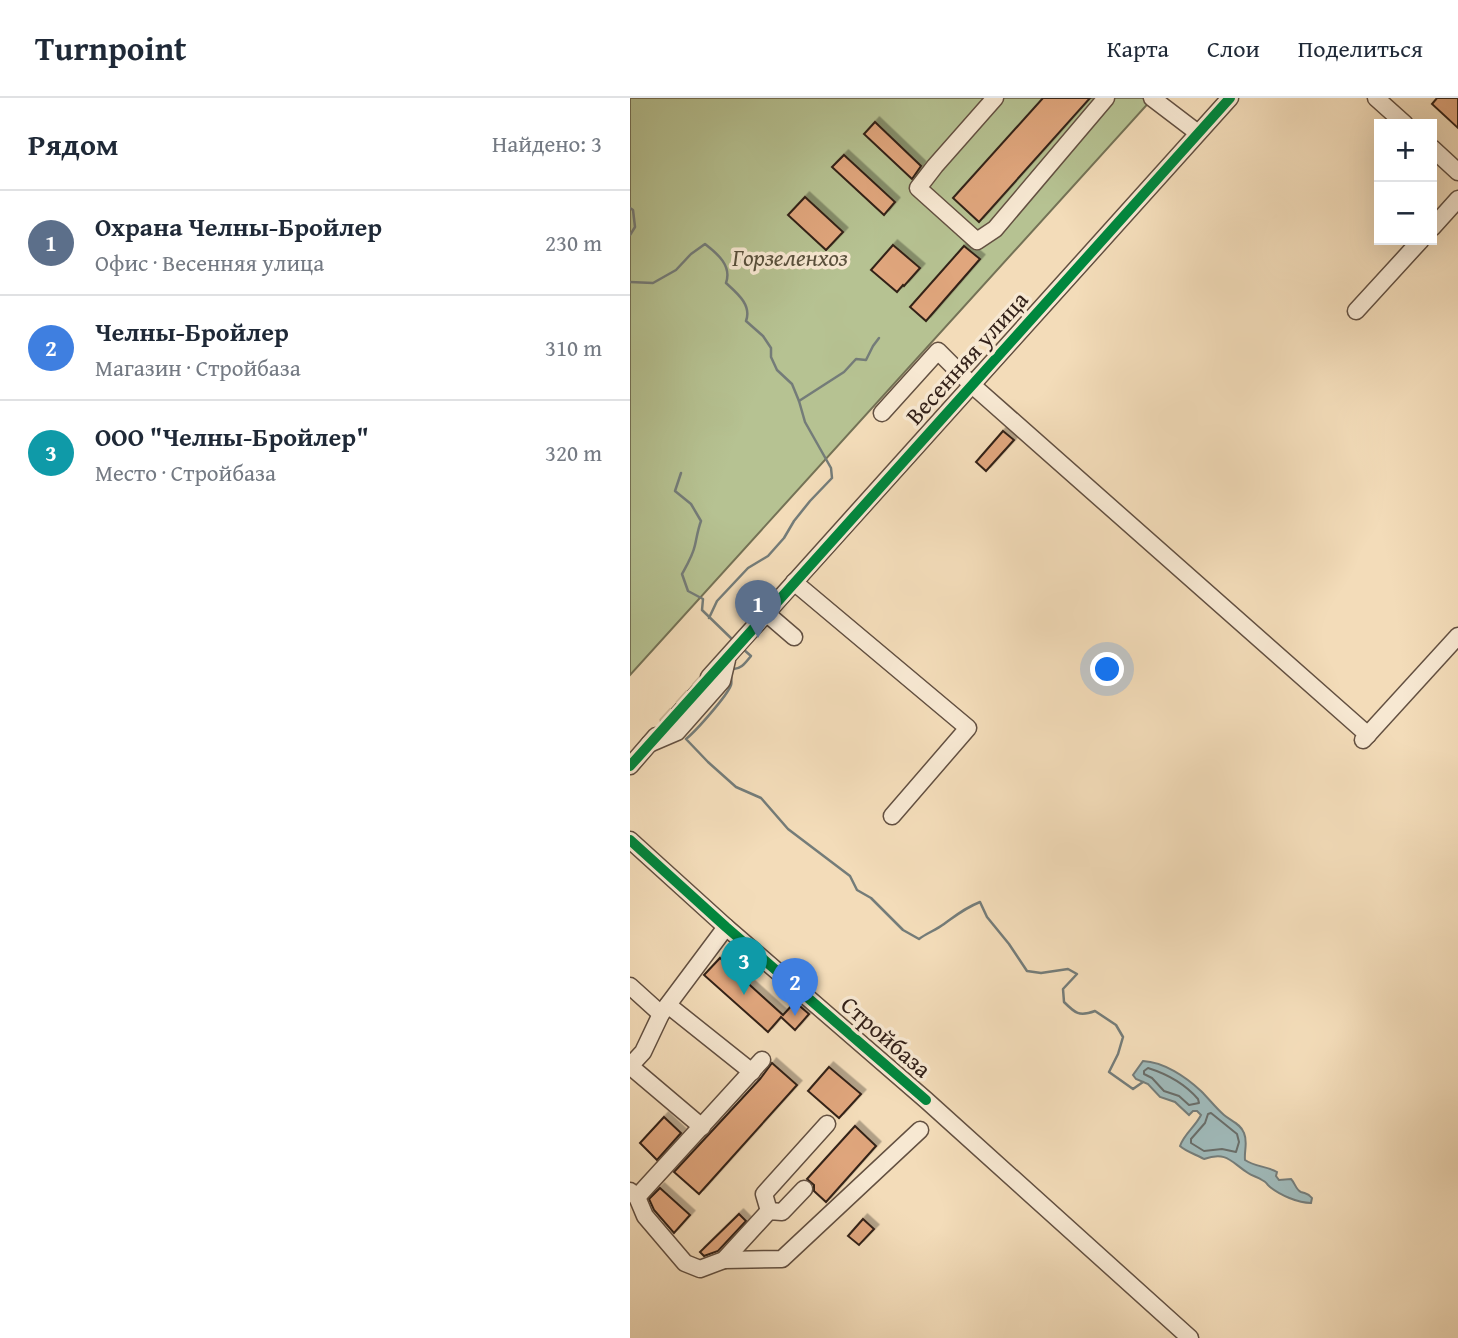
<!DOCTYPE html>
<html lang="ru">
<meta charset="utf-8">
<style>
body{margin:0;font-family:"Gentium Book Plus",serif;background:#f2f2f3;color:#1f2937}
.controls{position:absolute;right:21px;top:21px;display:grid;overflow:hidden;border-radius:0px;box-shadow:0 7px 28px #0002}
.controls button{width:63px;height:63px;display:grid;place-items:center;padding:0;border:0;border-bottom:2px solid #e0e1e3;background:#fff;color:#1f2937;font:35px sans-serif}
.you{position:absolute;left:478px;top:572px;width:24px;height:24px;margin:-18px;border:5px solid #fff;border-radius:50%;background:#1a73e8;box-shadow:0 0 0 10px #1a73e833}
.badge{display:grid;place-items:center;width:46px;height:46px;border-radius:50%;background:#7c3aed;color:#fff;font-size:23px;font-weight:700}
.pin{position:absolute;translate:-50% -58px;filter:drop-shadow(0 2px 4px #0008)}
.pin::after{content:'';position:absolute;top:37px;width:24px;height:21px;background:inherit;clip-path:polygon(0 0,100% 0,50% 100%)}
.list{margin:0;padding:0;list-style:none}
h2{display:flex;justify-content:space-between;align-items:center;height:91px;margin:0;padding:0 28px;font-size:30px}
h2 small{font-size:23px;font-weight:400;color:#747a83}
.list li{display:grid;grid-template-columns:46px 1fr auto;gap:21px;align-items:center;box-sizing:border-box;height:105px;padding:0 28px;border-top:2px solid #e0e1e3}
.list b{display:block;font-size:26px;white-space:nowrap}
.list p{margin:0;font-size:23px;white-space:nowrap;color:#747a83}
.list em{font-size:23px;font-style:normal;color:#747a83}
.map{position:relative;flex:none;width:828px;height:1240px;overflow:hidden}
header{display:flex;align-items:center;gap:42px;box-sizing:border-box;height:98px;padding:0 35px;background:#fff;border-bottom:2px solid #e0e1e3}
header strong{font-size:33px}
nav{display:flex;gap:38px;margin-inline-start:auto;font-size:24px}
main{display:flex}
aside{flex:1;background:#fff}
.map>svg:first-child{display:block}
</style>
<header>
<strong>Turnpoint</strong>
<nav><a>Карта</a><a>Слои</a><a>Поделиться</a></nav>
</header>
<main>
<aside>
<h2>Рядом<small>Найдено: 3</small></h2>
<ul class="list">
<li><span class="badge" style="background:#5c6f8a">1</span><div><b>Охрана Челны-Бройлер</b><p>Офис · Весенняя улица</p></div><em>230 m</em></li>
<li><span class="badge" style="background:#3f7fe0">2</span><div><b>Челны-Бройлер</b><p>Магазин · Стройбаза</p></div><em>310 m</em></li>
<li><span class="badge" style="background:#0f9aa8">3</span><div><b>ООО &quot;Челны-Бройлер&quot;</b><p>Место · Стройбаза</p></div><em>320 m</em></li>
</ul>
</aside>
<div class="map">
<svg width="828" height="1240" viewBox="0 0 828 1240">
<defs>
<filter id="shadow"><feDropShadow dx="4.5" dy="-4.5" stdDeviation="0" flood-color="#0004"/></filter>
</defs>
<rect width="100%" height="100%" fill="#f3dcb9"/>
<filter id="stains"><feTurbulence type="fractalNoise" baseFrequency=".00286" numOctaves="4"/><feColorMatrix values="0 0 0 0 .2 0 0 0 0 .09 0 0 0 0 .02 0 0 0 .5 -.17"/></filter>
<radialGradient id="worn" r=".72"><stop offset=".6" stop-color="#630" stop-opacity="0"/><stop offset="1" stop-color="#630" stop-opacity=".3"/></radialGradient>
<path fill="#b6c292" stroke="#747256" stroke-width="2" d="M0 0H523L0 577Z"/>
<path fill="#9fb9b9" stroke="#747c79" stroke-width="2" d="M513 963C534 964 556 979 571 993 579 1001 586 1010 594 1017 601 1023 611 1026 614 1035 618 1044 614 1053 615 1062 625 1069 637 1068 647 1074L646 1078 649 1082 661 1081C665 1085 666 1092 671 1094 677 1096 678 1095 682 1100L681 1105C668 1105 650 1097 640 1089 634 1084 639 1086 632 1082 628 1079 622 1078 618 1075 601 1064 597 1053 574 1061 567 1057 555 1053 550 1048 554 1036 565 1029 571 1017L567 1013H563L559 1017 545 1004 530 999 518 986 506 981 503 977Z"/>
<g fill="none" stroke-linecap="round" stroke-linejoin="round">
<g stroke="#696d69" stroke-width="2">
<path d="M518 970C537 976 555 986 568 1001L569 1005 559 1007 549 998 534 993 522 980 514 976V973Z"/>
<path d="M581 1015 607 1036 609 1044 606 1054 592 1051 574 1053 561 1045V1041L575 1025 578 1016Z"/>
</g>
<g stroke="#747c79" stroke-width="2.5">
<path d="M0 110 3 112 5 129 0 137"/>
<path d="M0 184 23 185 46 172 61 156 75 146C88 156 102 168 96 185 107 195 122 207 116 223L133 238 141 250V259L147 272 162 286 169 303 175 324 201 370 202 380 180 403 164 423 154 440 138 458 118 470 87 503 79 520"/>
<path d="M169 303 214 274 226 261 236 262 243 248 249 240"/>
<path d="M51 375 45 393 61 406 71 423C68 431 67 438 65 447 63 457 57 467 52 476L58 493 73 501 72 512 105 544"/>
<path d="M102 571C111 572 116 564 121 558L113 551"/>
<path d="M101 576C101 579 102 584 101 587 97 598 66 633 56 641L78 664 106 689 131 700 158 731 220 778 227 792 241 800 273 832 289 841C297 835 306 832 314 826 328 816 335 810 350 804L357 819 379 846 397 873 411 875 438 871 447 876 433 891 434 904C445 915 449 919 465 913L486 927 493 939 488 956 479 974 503 991 513 984"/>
</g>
</g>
<g fill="#e0a67d" stroke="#332119" stroke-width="2" filter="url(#shadow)">
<path d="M413 0H460L349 124 323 100Z"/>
<path d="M807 0H828V30L802 6Z"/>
<path d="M245 24 291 68 282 81 234 36Z"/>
<path d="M214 57 265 104 254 117 202 69Z"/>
<path d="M175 99 213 134 196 152 158 117Z"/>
<path d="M263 147 290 170 274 188 273 187 267 194 241 172Z"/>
<path d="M334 148 350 161 296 223 280 209Z"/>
<path d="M373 333 384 342 356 373 346 364Z"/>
<path d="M69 581 74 588 41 625 36 627 31 623Z"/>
<path d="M90 860 153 917 165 904 179 916 165 932 151 919 138 934 74 877Z"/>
<path d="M142 965 167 987 69 1096 44 1074 130 981Z"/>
<path d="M199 969 231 996 209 1020 178 993Z"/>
<path d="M34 1019 51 1035 27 1062 10 1045Z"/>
<path d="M225 1028 246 1048 196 1104 184 1093V1087L177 1081Z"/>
<path d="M30 1090 60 1117 44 1135 24 1112 19 1101Z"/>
<path d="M109 1116 116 1123 88 1153 74 1158 70 1154Z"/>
<path d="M233 1121 244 1131 229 1147 218 1138Z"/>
</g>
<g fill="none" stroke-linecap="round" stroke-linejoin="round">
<path stroke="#cdb799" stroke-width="16" stroke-dasharray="16 8" stroke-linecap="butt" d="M35 627 79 579"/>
<g stroke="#635041" stroke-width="19">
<g id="minor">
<path d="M365 0 305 68 288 90 347 143 365 131 476 0"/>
<path d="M522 0 568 35"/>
<path d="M746 0 775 26"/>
<path d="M802 50 828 74"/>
<path d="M802 130 828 101"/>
<path d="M726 213 791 142"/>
<path d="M252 315 308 253 341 286 738 637"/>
<path d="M164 484 338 630 262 718"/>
<path d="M136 515 164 539"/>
<path d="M79 579 600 0"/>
<path d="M733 642 828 538"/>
<path d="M19 646 47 634 92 583 97 562"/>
<path d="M0 668 26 638"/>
<path d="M0 742 96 829 296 1002 560 1240"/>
<path d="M0 888 31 916"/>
<path d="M38 907 122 974"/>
<path d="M0 968 13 954 31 916 96 829"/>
<path d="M0 968 72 1029"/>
<path d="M0 1093 7 1099 15 1118 55 1165 70 1171 94 1162 139 1113 152 1114 174 1091"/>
<path d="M7 1099 132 962"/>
<path d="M139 1113 134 1096 197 1026"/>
<path d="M94 1162 152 1161 290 1032"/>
</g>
</g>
<use href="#minor" stroke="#f7e8d2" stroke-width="16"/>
<g stroke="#f7e8d2" stroke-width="15">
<g id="cycleway">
<path d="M0 668 600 0"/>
<path d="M0 742 96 829 296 1002"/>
</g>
</g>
<use href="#cycleway" stroke="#00873e" stroke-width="10"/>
</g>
<g text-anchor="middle" stroke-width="7" stroke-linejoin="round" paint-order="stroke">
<g font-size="24" font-style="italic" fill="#5a513d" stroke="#f7e8d2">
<text x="160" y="168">Горзеленхоз</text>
</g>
<g font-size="24" fill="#332119" stroke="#f7e8d2">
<text transform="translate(337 260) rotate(-48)" y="8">Весенняя улица</text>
<text transform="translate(256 939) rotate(41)" y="8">Стройбаза</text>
</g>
</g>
<rect width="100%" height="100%" filter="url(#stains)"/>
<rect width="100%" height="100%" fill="url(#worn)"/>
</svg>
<div class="controls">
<button>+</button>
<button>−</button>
</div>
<div class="you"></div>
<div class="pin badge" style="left:128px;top:540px;background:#5c6f8a">1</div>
<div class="pin badge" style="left:165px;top:918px;background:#3f7fe0">2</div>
<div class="pin badge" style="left:114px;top:897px;background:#0f9aa8">3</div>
</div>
</main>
